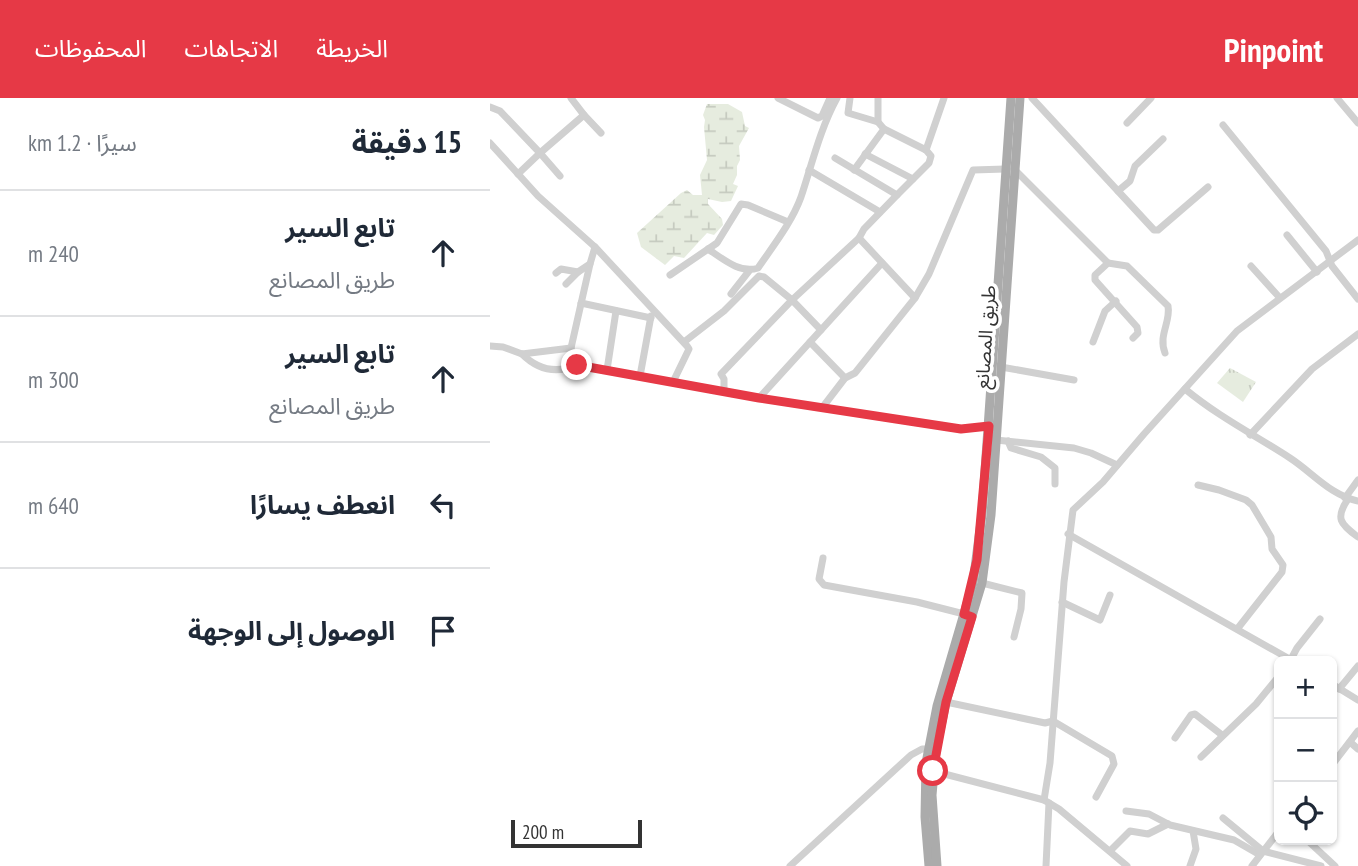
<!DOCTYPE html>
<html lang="ar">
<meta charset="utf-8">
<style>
body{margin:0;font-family:"PT Sans Narrow","Noto Sans Arabic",sans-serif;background:#f6f6f7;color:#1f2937;direction:rtl}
.controls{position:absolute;right:21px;bottom:21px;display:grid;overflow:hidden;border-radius:10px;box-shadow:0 2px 5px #0004}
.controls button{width:63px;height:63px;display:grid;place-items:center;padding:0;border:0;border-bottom:2px solid #e0e1e3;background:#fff;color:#1f2937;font:35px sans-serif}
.scale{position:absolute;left:21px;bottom:18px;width:131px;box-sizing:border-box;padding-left:7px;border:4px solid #333;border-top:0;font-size:19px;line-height:24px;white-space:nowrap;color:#333;-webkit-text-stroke:5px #fff;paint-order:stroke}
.stop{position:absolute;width:21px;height:21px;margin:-16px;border:5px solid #e63946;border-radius:50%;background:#fff}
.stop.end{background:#e63946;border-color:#fff;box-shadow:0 2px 7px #0008}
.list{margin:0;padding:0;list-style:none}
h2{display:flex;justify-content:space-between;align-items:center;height:91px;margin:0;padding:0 28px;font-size:30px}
h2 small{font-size:23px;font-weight:400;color:#747a83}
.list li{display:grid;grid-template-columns:46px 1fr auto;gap:21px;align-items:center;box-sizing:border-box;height:126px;padding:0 28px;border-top:2px solid #e0e1e3}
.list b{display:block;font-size:26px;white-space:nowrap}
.list p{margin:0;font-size:23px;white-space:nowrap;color:#747a83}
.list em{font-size:23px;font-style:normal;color:#747a83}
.icon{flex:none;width:38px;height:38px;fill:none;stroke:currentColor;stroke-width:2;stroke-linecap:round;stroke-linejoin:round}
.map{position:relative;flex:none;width:868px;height:768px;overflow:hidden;direction:ltr}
header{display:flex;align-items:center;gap:42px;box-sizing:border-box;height:98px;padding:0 35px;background:#e63946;color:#fff}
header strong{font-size:33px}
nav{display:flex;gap:38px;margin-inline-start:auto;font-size:24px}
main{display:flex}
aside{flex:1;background:#fff}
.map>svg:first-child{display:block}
</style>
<header>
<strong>Pinpoint</strong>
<nav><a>الخريطة</a><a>الاتجاهات</a><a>المحفوظات</a></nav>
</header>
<main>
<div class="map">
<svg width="868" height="768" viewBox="0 0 868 768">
<defs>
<pattern id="grass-tufts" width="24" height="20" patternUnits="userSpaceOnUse" patternTransform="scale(1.75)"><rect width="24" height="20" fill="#e6ecdf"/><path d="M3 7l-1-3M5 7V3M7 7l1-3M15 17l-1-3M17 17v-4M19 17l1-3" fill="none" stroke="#c6cbc0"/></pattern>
<pattern id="wetland-marsh" width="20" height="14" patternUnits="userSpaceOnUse" patternTransform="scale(1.75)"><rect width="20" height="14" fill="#e6ecdf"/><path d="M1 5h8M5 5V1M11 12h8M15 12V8" fill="none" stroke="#c6cbc0"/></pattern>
</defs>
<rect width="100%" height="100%" fill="#fff"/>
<path fill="url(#grass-tufts)" d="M740 270 766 284 753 304 727 285Z"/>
<path fill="url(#wetland-marsh)" d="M217 6H238L252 14 255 28 259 30 249 48 250 62 247 68V77L243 86 248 88 241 103 232 104 218 101V106L232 121 233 127 224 137 217 135 194 160 184 158 175 167 151 149 147 135 191 95 197 92 203 97H212L210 77 217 62 214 29 215 22 213 17Z"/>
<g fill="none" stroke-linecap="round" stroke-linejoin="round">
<g stroke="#d0d0d0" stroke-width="7">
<path d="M288 0 328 20 332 18 340 0"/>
<path d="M360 0 358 15 388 24"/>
<path d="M542 0 664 132H668L718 89"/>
<path d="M847 0 868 25"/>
<path d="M0 9 10 13 50 55 94 17 81 0"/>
<path d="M94 17 111 35"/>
<path d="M637 25 661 0"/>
<path d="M733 27 836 153 842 168 868 201"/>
<path d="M0 45 48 98 105 149 100 166 88 174 71 171 66 175"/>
<path d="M436 52 454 0"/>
<path d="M375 56 423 81"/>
<path d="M345 60 407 97 439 65 441 58 436 52 394 31 388 24V0"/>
<path d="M524 71 618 165"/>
<path d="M319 72 390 114"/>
<path d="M364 72 394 31"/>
<path d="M28 76 50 55 70 78"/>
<path d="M628 93 640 83 645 68 673 41"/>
<path d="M797 137 827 174"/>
<path d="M369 140 425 200"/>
<path d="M105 149 197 248 199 251 183 284"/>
<path d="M218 151C233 161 250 176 268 170 283 148 302 124 311 99 322 66 330 31 347 0"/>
<path d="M100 166 81 250 82 261 87 267 269 300 471 331 499 328"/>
<path d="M761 168 790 200"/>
<path d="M180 177 227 145 251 106 258 107 298 124"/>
<path d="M76 186 88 174"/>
<path d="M241 196 259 173"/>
<path d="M91 205 161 220"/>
<path d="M643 240 648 235 647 229 605 182V177L618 165 637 168 678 208C681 224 668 237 675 255"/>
<path d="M194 244 234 213 269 178 274 179 302 202 331 232"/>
<path d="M320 244 355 280"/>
<path d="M603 244 615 213 626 203"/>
<path d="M0 248 13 249 32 256 81 250"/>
<path d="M32 256C48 272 66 276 87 267"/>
<path d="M511 269 584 282"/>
<path d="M117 272 126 213"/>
<path d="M150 278 161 218"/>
<path d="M695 291C729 319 763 336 800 360 823 375 840 397 868 403"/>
<path d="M234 294V281L231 276 302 202 369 140 374 131 407 97"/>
<path d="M269 300 392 165"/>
<path d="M332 310 355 280 365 275 425 200 439 176 483 72 515 71"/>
<path d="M760 337 822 271 868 236"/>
<path d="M506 342 584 350 601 355 627 367"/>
<path d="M518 343 521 350 551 359 565 370V386"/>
<path d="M708 387 729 392 756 402 762 407 781 439 782 451 793 467 792 474 748 530"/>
<path d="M855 400 868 382"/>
<path d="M858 401C845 420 850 426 868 439"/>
<path d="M578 436 803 563"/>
<path d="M333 460 329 481 334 487 427 504 478 517"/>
<path d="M492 485 532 495 531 511 524 539"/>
<path d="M572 504 610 522 620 497"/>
<path d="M800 563 807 550 830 521"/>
<path d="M842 586 868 602"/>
<path d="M849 591 868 568"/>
<path d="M456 604 555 625 563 623 622 658 624 666 606 699"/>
<path d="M685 640 701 617 705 616 732 637"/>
<path d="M860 644 868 651"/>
<path d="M711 659 766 606 789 578"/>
<path d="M842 667 868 633"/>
<path d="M443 673 554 702 569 711 637 768"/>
<path d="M554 702 560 665 574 484 583 412 613 384 654 336 747 233 868 142"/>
<path d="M636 713 659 716 680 727 744 742 770 757"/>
<path d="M733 720 773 753 831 768"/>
<path d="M817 742 845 768"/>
<path d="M620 753 640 733 658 736 678 726"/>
<path d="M300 768 421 657 432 651H442"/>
<path d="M556 768 559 705"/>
<path d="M700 768 706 751 703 733"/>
<path d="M762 768 789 733"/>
</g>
<g stroke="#ababab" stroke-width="9">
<path d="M439 768 435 719 436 665 447 608 483 485 492 416 521 0"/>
<path d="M447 768 442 697 446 652 456 604 492 485 501 417 530 0"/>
</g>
</g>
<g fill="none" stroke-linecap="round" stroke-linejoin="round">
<path stroke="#e63946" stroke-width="9" d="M87 267 269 300 471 331 499 328 487 462 474 516 482 519 456 604 443 673"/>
</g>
<g text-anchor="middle" stroke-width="7" stroke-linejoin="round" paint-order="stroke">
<g font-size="19" fill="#333" stroke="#fff">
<text transform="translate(495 239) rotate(-86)" y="7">طريق المصانع</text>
</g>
</g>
</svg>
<div class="controls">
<button>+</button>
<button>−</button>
<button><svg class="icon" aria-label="locate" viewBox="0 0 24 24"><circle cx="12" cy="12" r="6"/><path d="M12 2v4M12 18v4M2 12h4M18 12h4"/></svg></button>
</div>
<div class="scale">200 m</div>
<div class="stop" style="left:443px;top:673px"></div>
<div class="stop end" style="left:87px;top:267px"></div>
</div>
<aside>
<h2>15 دقيقة<small>سيرًا · 1.2 km</small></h2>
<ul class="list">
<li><svg class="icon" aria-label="ahead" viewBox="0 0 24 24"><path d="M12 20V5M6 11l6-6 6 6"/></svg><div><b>تابع السير</b><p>طريق المصانع</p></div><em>240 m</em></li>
<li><svg class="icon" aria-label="ahead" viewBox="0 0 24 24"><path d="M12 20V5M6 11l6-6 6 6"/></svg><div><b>تابع السير</b><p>طريق المصانع</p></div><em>300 m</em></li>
<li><svg class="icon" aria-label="left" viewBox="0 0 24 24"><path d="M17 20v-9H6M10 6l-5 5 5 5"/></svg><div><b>انعطف يسارًا</b></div><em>640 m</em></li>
<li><svg class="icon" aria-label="arrive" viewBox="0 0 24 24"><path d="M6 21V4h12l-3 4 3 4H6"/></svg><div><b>الوصول إلى الوجهة</b></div></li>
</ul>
</aside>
</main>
